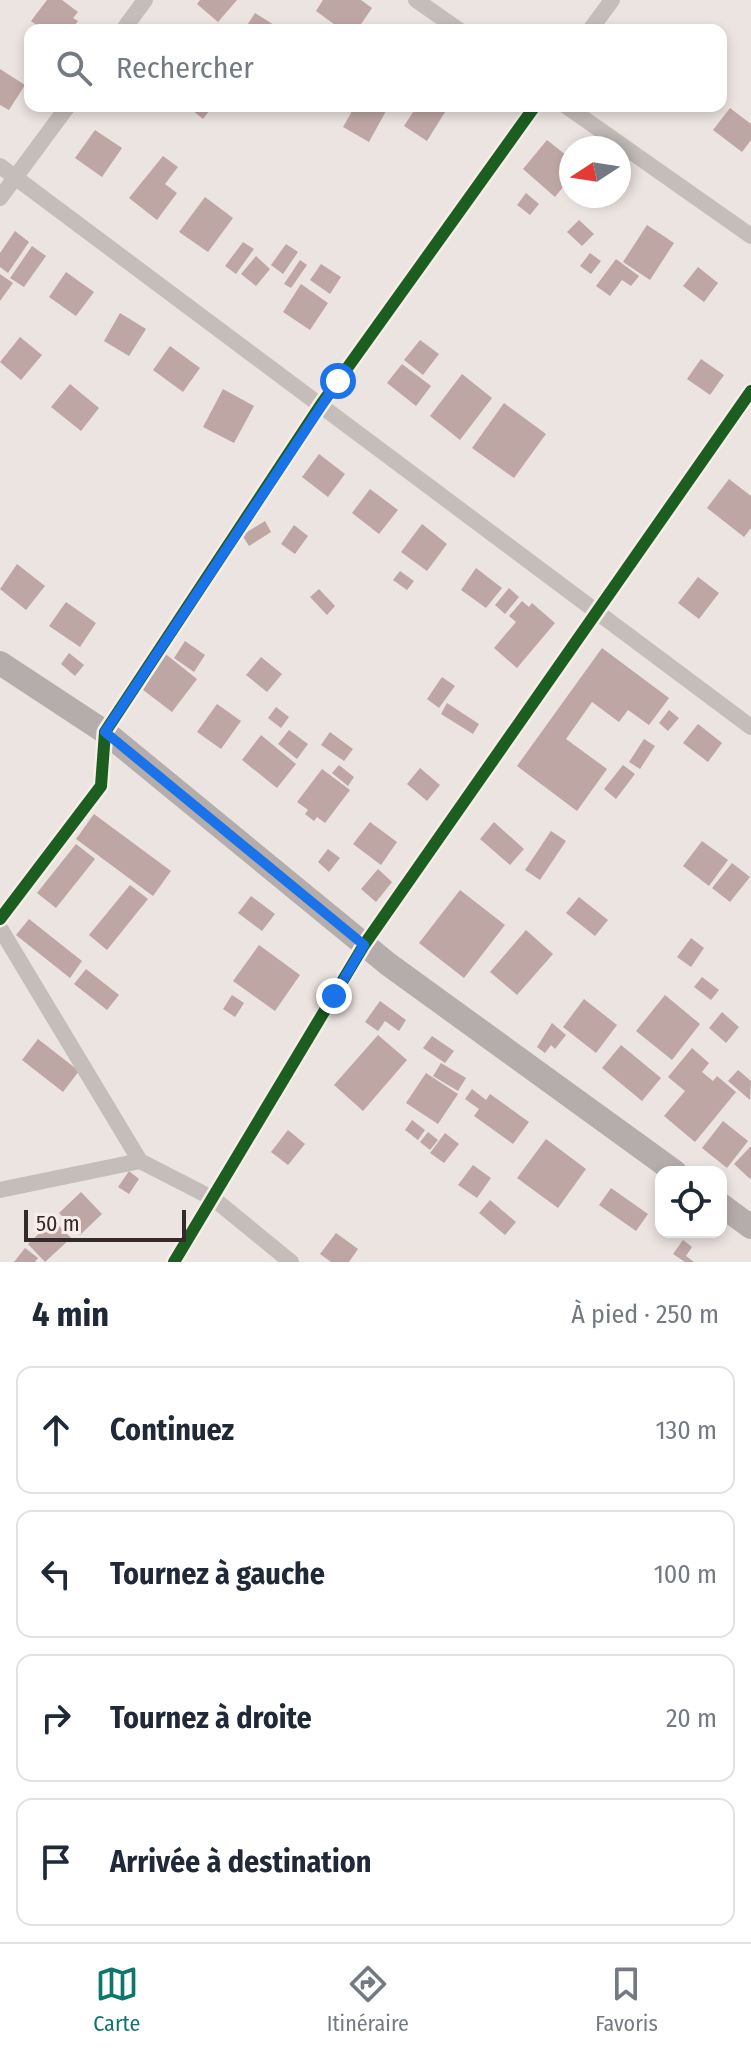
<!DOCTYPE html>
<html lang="fr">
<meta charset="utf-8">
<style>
body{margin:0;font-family:"Fira Sans Condensed",sans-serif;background:#f6f6f7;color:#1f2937}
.controls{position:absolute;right:24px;bottom:24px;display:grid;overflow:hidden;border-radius:16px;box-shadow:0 4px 12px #0003}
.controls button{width:72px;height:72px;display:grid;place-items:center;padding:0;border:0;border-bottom:2px solid #e0e1e3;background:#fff;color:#1f2937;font:40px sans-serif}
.compass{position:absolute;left:559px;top:136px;width:72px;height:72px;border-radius:50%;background:#fff;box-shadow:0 4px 12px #0003;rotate:258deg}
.scale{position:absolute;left:24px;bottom:20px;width:162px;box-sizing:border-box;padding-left:8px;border:4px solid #352a29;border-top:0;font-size:22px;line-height:28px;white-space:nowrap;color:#352a29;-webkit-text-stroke:6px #f8ede9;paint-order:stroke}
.stop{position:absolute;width:24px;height:24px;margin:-18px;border:6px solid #1a73e8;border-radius:50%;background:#fff}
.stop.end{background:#1a73e8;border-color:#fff;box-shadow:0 2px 8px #0008}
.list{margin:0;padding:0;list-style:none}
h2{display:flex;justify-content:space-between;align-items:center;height:104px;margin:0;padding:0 32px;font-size:34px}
h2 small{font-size:26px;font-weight:400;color:#747a83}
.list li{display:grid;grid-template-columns:52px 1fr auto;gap:24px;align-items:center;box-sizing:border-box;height:128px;margin:0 16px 16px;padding:0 16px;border:2px solid #e0e1e3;border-radius:16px}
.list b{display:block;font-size:30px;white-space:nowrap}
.list em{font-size:26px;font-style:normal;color:#747a83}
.icon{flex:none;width:44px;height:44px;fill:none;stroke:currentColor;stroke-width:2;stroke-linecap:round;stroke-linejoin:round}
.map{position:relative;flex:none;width:751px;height:1262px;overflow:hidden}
.search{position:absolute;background:#fff;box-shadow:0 4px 12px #0003;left:24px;right:24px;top:24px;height:88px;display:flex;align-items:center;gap:20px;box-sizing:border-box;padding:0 28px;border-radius:16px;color:#747a83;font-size:30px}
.sheet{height:680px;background:#fff}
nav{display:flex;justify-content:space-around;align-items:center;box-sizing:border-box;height:112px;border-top:2px solid #e0e1e3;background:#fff;font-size:22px;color:#747a83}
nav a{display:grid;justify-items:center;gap:4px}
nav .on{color:#0f766e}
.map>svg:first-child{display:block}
</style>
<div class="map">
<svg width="751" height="1262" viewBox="0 0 751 1262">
<rect width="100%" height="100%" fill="#ece4e1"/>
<g fill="#bea6a4">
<path d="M47 0H62L78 12 73 18 78 21 71 30H43L31 21Z"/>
<path d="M200 0H237L218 22 197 4Z"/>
<path d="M323 0H361L372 8 357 30H342L316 11Z"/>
<path d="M255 13 279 28 277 30H244Z"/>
<path d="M0 69 25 85 9 110 0 105Z"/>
<path d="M187 106H213L203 119Z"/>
<path d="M355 106H376L386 111 369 142 343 127Z"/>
<path d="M417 106H436L445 112 427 141 404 126Z"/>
<path d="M730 108 751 124V140L742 152 713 130Z"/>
<path d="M95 130 122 148 102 177 75 158Z"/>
<path d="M547 140 571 159V177L555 197 523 169Z"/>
<path d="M163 156 178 167 165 184 177 193 157 220 129 198Z"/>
<path d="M526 193 539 204 530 215 517 205Z"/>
<path d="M205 197 233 218 208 252 179 232Z"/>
<path d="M579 220 594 234 582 246 567 232Z"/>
<path d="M647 225 674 243 650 280 623 262Z"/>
<path d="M15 231 29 242 8 273 0 267V253Z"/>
<path d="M243 242 254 249 236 274 225 266Z"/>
<path d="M286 244 298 252 283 274 271 265Z"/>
<path d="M32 246 46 256 24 287 10 278Z"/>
<path d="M590 253 601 261 591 274 580 266Z"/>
<path d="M256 256 270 269 256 286 241 274Z"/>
<path d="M616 259 639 276 631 286 622 280 610 296 596 286Z"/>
<path d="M300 260 307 265 291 288 284 284Z"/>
<path d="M321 264 341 277 330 294 310 280Z"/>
<path d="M698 267 718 283 704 302 683 286Z"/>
<path d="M66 272 94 292 76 316 49 297Z"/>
<path d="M0 274 13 283 0 301Z"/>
<path d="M301 284 328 303 310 330 283 312Z"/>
<path d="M120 313 146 329 129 356 104 341Z"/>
<path d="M20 337 42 355 21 380 0 362Z"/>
<path d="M420 340 439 354 423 375 404 360Z"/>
<path d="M170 346 200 368 183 392 153 370Z"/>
<path d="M701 359 724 375 710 395 687 379Z"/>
<path d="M402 364 431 386 416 406 387 383Z"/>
<path d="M462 374 492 398 460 440 430 416Z"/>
<path d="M70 384 99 408 81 431 51 407Z"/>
<path d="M223 389 254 406 234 443 203 427Z"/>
<path d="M504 403 546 434 514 478 472 448Z"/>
<path d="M319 454 345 474 328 497 302 477Z"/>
<path d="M729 479 751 496V528L744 537 707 508Z"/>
<path d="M370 489 398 510 379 534 352 513Z"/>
<path d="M265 521 271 532 249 546 242 535Z"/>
<path d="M422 524 447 544 427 571 401 552Z"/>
<path d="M294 525 308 536 295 554 281 544Z"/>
<path d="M17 564 45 586 26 610 0 589Z"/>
<path d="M476 568 502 588 486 608 461 590Z"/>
<path d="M400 571 414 581 407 590 393 580Z"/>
<path d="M698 577 719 593 699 619 678 603Z"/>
<path d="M509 588 519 597 505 614 495 605Z"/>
<path d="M319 589 335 606 327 615 310 597Z"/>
<path d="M522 601 529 607 532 603 555 623 517 668 494 648 516 622 509 616Z"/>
<path d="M66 602 96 623 80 647 49 626Z"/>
<path d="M185 641 205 655 194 672 174 658Z"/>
<path d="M602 648 669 698 649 725 628 710 619 722 592 702 566 739 607 769 577 811 517 766Z"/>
<path d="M163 652 197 679 172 712 138 686Z"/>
<path d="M69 653 84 665 75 676 61 664Z"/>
<path d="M261 657 282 674 267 692 246 675Z"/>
<path d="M442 677 455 686 439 708 427 699Z"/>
<path d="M447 703 479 724 473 734 441 714Z"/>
<path d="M217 704 241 721 221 749 197 732Z"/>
<path d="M276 707 289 717 281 728 268 718Z"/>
<path d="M669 710 679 718 668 731 659 723Z"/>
<path d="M698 724 722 743 708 762 683 743Z"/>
<path d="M289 730 308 744 297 759 278 744Z"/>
<path d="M330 732 353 749 344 761 321 745Z"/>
<path d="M261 735 296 764 277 788 242 760Z"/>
<path d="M644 739 655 746 640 769 629 762Z"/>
<path d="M339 765 354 777 348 786 332 773Z"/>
<path d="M623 765 635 774 616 799 604 789Z"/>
<path d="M420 768 440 785 427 801 407 784Z"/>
<path d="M322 769 350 790 325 823 317 817 314 821 305 814 308 810 297 802Z"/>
<path d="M94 814 171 871 153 896 76 839Z"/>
<path d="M370 822 397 842 381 865 353 844Z"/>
<path d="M494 822 524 849 510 865 480 839Z"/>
<path d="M551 831 566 841 540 880 525 870Z"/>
<path d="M702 841 728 860 709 886 683 866Z"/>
<path d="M76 844 95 859 56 908 37 893Z"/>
<path d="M328 849 340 858 329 872 318 862Z"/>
<path d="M732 863 750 877 730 902 712 888Z"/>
<path d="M378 869 392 882 376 902 361 889Z"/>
<path d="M130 885 148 899 107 950 89 935Z"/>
<path d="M460 890 505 925 464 978 419 943Z"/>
<path d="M251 896 275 914 262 931 238 913Z"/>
<path d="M579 897 608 920 595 936 566 913Z"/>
<path d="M29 919 82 961 70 978 16 935Z"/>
<path d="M526 930 553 954 517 995 490 972Z"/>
<path d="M691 938 704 948 691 967 677 957Z"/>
<path d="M259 945 300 975 275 1011 233 981Z"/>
<path d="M86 969 119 995 107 1010 74 984Z"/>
<path d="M702 977 719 990 711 1000 694 987Z"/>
<path d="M232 995 244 1003 235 1017 223 1009Z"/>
<path d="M665 995 700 1024 672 1060 636 1031Z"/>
<path d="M584 999 617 1025 596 1053 563 1027Z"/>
<path d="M380 1001 406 1020 399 1031 385 1021 378 1031 365 1022Z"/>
<path d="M722 1012 739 1027 726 1043 709 1028Z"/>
<path d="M552 1023 566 1035 555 1049 551 1045 545 1053 537 1047Z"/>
<path d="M378 1035 407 1060 363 1111 334 1085Z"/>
<path d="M432 1036 454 1051 445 1063 423 1048Z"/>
<path d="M38 1039 79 1071 63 1092 22 1060Z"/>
<path d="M621 1045 661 1078 642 1101 602 1068Z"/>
<path d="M692 1048 709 1063 702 1072 713 1081 717 1076 736 1092 695 1142 664 1116 685 1091 668 1077Z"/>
<path d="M441 1063 466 1078 458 1091 433 1076Z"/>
<path d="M738 1070 751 1081 750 1100 728 1081Z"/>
<path d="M426 1073 458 1094 438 1124 406 1103Z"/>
<path d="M472 1089 486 1100 490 1094 529 1122 513 1144 474 1116 479 1109 465 1099Z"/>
<path d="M412 1120 425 1130 418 1140 405 1130Z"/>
<path d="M723 1121 748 1141 727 1168 702 1148Z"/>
<path d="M288 1130 305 1144 288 1165 271 1152Z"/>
<path d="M428 1132 438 1140 430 1150 420 1142Z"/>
<path d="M445 1133 459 1144 444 1163 430 1153Z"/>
<path d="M546 1139 586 1169 558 1208 517 1178Z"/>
<path d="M751 1146V1177L750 1179 734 1164Z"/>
<path d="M473 1165 491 1178 477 1198 458 1185Z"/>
<path d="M129 1171 139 1179 129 1194 118 1187Z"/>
<path d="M611 1188 648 1214 636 1231 599 1205Z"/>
<path d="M81 1192 102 1214 80 1235 59 1213Z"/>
<path d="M490 1200 516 1222 505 1235 479 1213Z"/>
<path d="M53 1220 71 1238 45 1262 28 1244Z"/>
<path d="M336 1233 358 1249 349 1262H331L320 1254Z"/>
<path d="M683 1240 692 1247 686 1256 694 1262H685L673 1254Z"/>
<path d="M25 1248 38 1258 35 1262H14Z"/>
</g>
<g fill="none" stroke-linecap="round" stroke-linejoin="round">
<g stroke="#c5bdba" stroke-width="16">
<path d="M416 0 459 30"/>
<path d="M123 30 145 0"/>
<path d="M590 30 612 0"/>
<path d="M566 106 751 236"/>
<path d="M0 166 751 727"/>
<path d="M0 198 68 106"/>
<path d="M0 919 101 786 105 732 320 406 535 106"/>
<path d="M0 928 140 1161 214 1199 291 1262"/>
<path d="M0 1190 140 1161"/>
<path d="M174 1262 364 945 751 391"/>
</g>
<g stroke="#b5adab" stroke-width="24">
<path d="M0 663 105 732 388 964 675 1172"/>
<path d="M721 1205 751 1227"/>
</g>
<g stroke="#f8ede9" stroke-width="17">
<g id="cycleway">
<path d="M0 919 101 786 105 732 320 406 535 106"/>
<path d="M174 1262 364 945 751 391"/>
</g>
</g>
<use href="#cycleway" stroke="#1b5e20" stroke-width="12"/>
</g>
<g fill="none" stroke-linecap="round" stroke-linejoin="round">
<path stroke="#1a73e8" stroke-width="10" d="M334 996 364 945 105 732 338 381"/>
</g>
</svg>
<div class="controls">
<button><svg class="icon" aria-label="locate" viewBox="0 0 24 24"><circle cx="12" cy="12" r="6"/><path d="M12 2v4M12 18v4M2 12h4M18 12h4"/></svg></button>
</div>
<svg class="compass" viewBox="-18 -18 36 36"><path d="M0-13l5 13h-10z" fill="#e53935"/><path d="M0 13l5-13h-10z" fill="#747a83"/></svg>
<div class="scale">50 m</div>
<div class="stop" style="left:338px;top:381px"></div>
<div class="stop end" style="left:334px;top:996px"></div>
<div class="search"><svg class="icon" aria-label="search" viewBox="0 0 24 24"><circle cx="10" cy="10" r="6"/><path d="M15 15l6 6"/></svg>Rechercher</div>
</div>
<section class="sheet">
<h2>4 min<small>À pied · 250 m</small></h2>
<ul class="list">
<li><svg class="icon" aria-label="ahead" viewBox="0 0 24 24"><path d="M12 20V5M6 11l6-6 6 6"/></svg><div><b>Continuez</b></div><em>130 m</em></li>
<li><svg class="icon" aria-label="left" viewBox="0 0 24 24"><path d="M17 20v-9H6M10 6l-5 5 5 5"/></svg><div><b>Tournez à gauche</b></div><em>100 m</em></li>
<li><svg class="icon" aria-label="right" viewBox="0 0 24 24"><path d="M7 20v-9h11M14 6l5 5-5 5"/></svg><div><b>Tournez à droite</b></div><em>20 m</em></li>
<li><svg class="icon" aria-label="arrive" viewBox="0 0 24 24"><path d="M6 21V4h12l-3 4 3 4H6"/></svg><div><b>Arrivée à destination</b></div></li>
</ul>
</section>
<nav>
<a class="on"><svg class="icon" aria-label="map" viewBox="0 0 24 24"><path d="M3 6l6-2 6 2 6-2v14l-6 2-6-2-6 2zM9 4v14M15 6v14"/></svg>Carte</a>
<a><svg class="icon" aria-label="directions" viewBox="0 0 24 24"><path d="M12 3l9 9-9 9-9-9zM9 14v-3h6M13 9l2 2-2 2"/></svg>Itinéraire</a>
<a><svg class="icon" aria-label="saved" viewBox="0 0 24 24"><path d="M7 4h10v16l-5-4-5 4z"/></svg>Favoris</a>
</nav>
